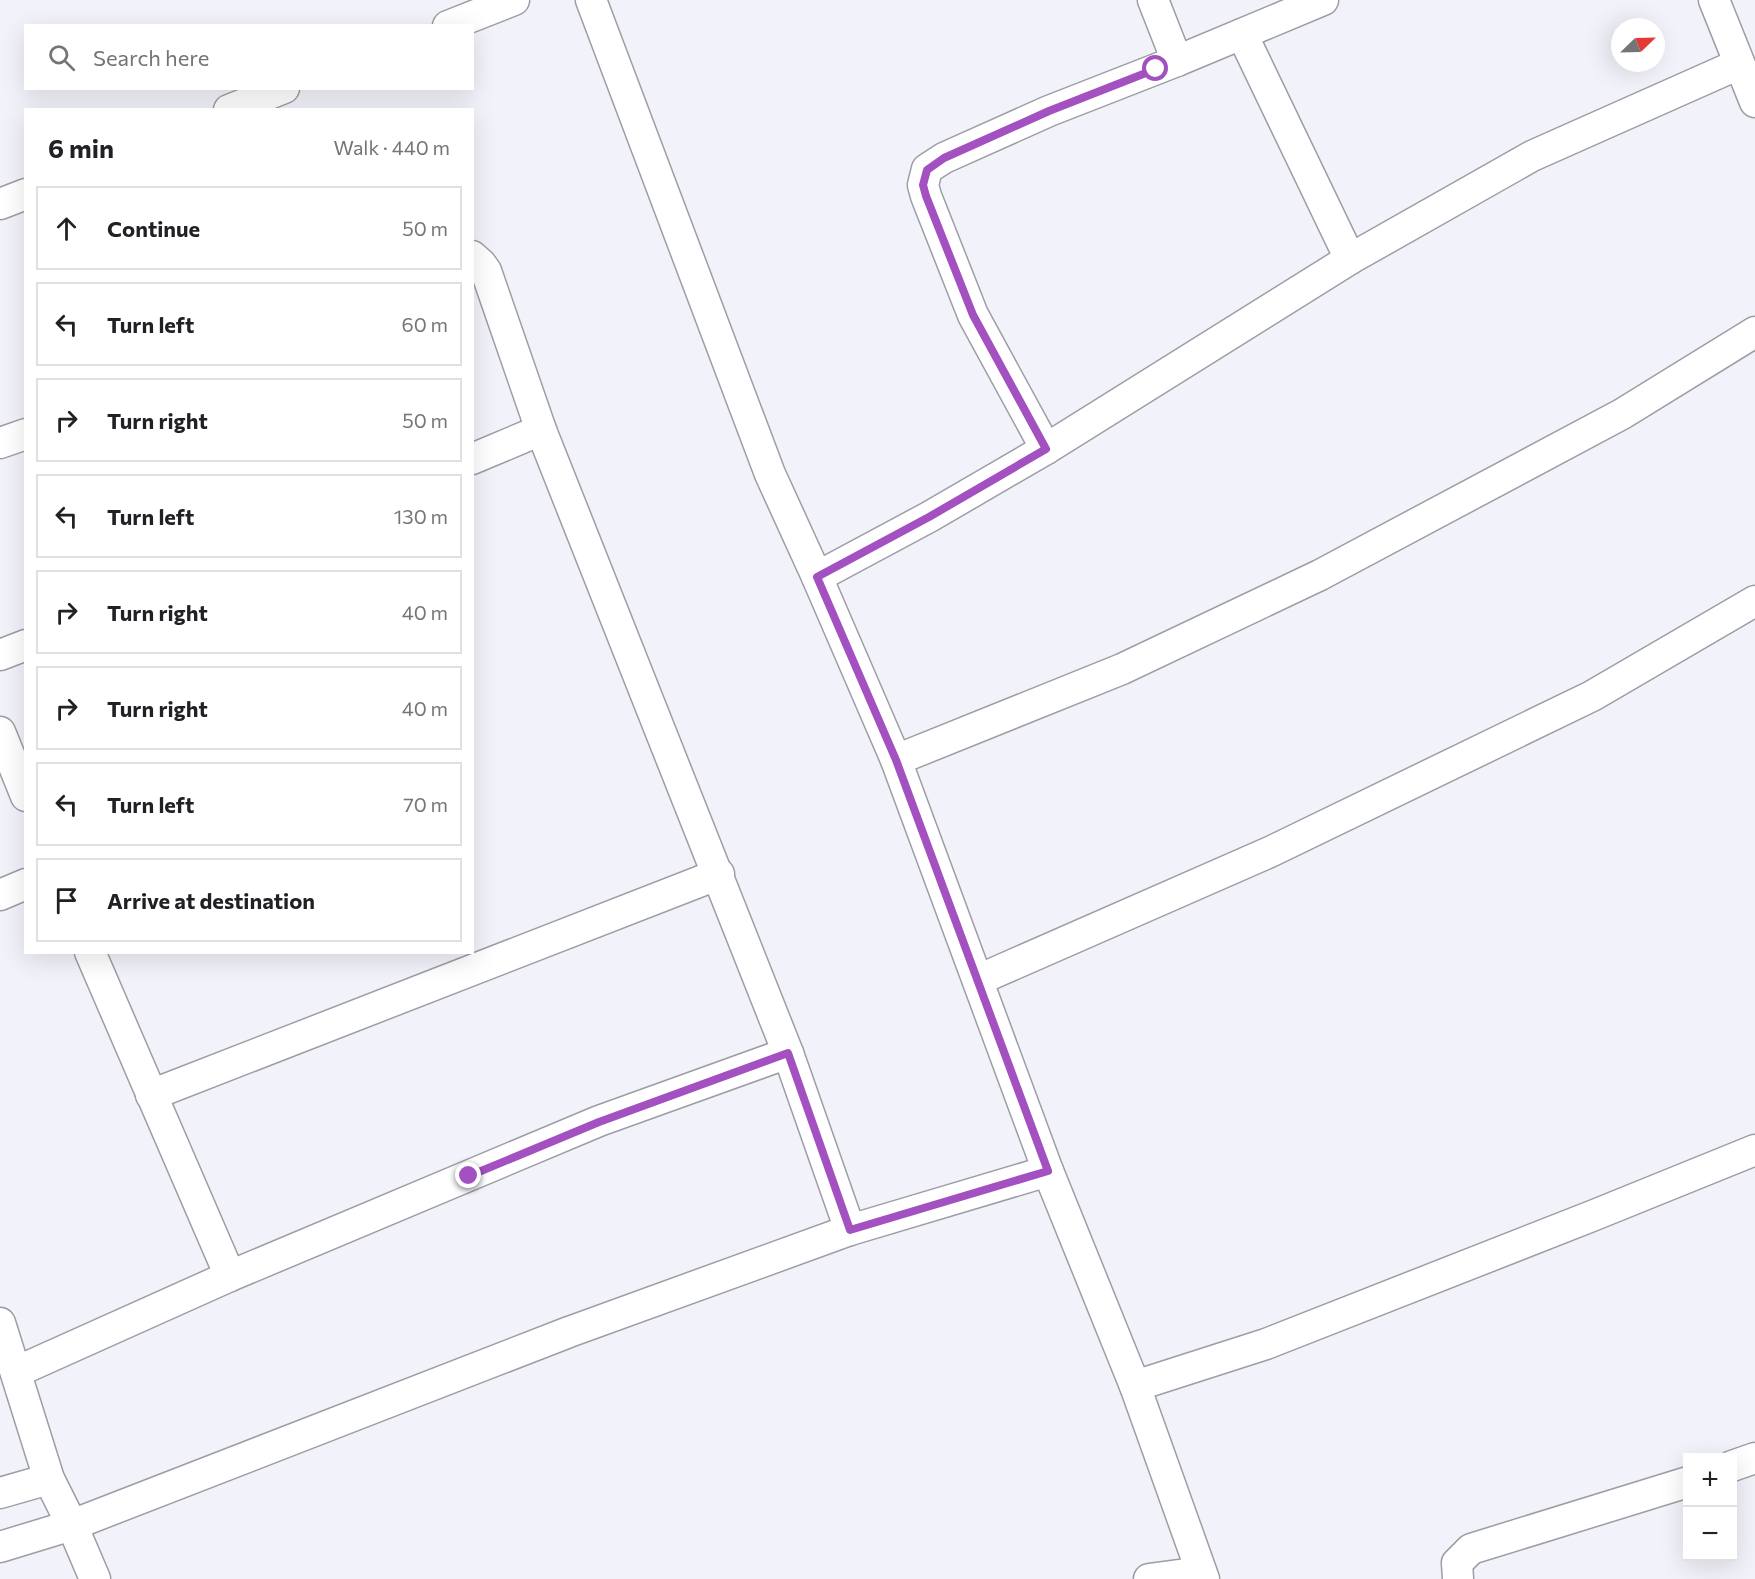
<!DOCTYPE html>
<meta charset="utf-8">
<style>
body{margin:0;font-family:Commissioner,sans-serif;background:#f6f6f6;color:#202124}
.controls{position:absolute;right:18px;bottom:18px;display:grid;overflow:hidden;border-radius:0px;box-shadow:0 6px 24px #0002}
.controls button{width:54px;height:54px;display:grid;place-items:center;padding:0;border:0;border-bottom:2px solid #e0e0e0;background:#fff;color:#202124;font:30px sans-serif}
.compass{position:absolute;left:1611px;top:18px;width:54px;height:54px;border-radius:50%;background:#fff;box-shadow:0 6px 24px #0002;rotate:67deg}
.stop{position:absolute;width:18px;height:18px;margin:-14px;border:4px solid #a350c0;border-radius:50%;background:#fff}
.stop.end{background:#a350c0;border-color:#fff;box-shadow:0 2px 6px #0008}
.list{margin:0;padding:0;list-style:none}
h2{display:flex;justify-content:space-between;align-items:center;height:78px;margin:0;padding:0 24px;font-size:26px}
h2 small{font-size:20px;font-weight:400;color:#757577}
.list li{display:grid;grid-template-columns:39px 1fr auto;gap:18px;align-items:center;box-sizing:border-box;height:84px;margin:0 12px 12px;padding:0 12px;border:2px solid #e0e0e0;border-radius:0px}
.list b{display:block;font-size:22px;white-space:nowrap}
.list em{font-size:20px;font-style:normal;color:#757577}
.icon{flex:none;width:33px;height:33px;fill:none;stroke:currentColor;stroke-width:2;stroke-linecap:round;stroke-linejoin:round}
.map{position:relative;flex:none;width:1755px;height:1579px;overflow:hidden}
.search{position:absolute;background:#fff;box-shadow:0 6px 24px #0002;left:24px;top:24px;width:450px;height:66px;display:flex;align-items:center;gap:15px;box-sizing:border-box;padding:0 21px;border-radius:0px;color:#757577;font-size:22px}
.panel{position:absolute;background:#fff;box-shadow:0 6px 24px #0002;left:24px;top:108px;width:450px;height:846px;border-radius:0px}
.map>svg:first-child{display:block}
</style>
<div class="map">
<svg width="1755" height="1579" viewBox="0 0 1755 1579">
<rect width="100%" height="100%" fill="#f2f2fa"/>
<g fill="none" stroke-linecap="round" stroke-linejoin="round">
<g stroke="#9d9da5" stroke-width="33">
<g id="street">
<path d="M591 0 770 474 817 577 896 760 1048 1171 1135 1386 1204 1579"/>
<path d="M1153 0 1177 61"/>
<path d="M1714 0 1755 102"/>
<path d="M448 26 514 0"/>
<path d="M1242 34 1350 259"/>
<path d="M229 110 284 88"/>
<path d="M0 204 26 194"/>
<path d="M472 256 481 264 486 271 541 430 788 1053"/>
<path d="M0 443 26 434"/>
<path d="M1046 449 973 315 926 196 923 185 927 169 944 158 1049 111 1177 61 1323 0"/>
<path d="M472 459 541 430"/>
<path d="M817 577 929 517 1046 449 1350 259 1532 156 1739 64"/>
<path d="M0 655 26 645"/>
<path d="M0 732 26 796"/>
<path d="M896 760 1122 669 1320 575 1622 414 1755 332"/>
<path d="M0 895 26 884"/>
<path d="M90 952 230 1276"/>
<path d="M978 980 1272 851 1592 696 1755 601"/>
<path d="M151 1095 719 874"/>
<path d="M0 1323 49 1479 72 1525 95 1579"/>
<path d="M16 1372 230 1276 599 1121 788 1053 850 1230"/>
<path d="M1135 1386 1266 1344 1592 1216 1755 1150"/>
<path d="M1732 1466 1755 1458"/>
<path d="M0 1493 49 1479"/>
<path d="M0 1547 72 1525 569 1332 850 1230 1048 1171"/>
<path d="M1149 1579 1201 1572"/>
<path d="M1458 1579 1457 1563 1471 1549 1688 1482"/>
</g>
</g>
<use href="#street" stroke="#fff" stroke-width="30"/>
</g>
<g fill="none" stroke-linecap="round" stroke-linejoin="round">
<path stroke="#a350c0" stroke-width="8" d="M469 1176 599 1122 788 1053 850 1230 1048 1171 896 760 817 577 929 517 1046 449 973 315 926 196 923 185 927 170 944 158 1049 111 1156 69"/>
</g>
</svg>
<div class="controls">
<button>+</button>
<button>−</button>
</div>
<svg class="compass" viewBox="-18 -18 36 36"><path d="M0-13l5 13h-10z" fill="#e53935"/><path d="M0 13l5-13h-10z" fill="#757577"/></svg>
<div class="stop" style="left:1156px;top:69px"></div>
<div class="stop end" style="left:469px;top:1176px"></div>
<div class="search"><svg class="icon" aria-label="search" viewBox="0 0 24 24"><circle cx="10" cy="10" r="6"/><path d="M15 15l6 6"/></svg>Search here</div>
<section class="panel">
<h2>6 min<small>Walk · 440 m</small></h2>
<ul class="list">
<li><svg class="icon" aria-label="ahead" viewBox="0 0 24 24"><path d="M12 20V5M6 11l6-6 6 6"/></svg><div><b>Continue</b></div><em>50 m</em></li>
<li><svg class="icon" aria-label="left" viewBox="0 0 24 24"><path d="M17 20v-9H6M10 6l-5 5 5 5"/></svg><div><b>Turn left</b></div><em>60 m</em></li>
<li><svg class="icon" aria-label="right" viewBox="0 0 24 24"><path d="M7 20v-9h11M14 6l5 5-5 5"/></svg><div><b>Turn right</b></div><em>50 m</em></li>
<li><svg class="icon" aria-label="left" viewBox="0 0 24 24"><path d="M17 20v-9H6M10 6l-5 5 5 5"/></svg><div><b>Turn left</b></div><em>130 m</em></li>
<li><svg class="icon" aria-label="right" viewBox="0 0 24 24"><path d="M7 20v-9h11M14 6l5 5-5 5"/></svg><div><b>Turn right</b></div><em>40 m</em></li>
<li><svg class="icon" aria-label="right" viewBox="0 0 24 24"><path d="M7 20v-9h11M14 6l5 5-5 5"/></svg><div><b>Turn right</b></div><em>40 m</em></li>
<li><svg class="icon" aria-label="left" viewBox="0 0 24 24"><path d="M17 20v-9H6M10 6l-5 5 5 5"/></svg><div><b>Turn left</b></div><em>70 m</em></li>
<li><svg class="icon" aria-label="arrive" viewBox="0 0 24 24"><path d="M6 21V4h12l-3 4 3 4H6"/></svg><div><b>Arrive at destination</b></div></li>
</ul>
</section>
</div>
